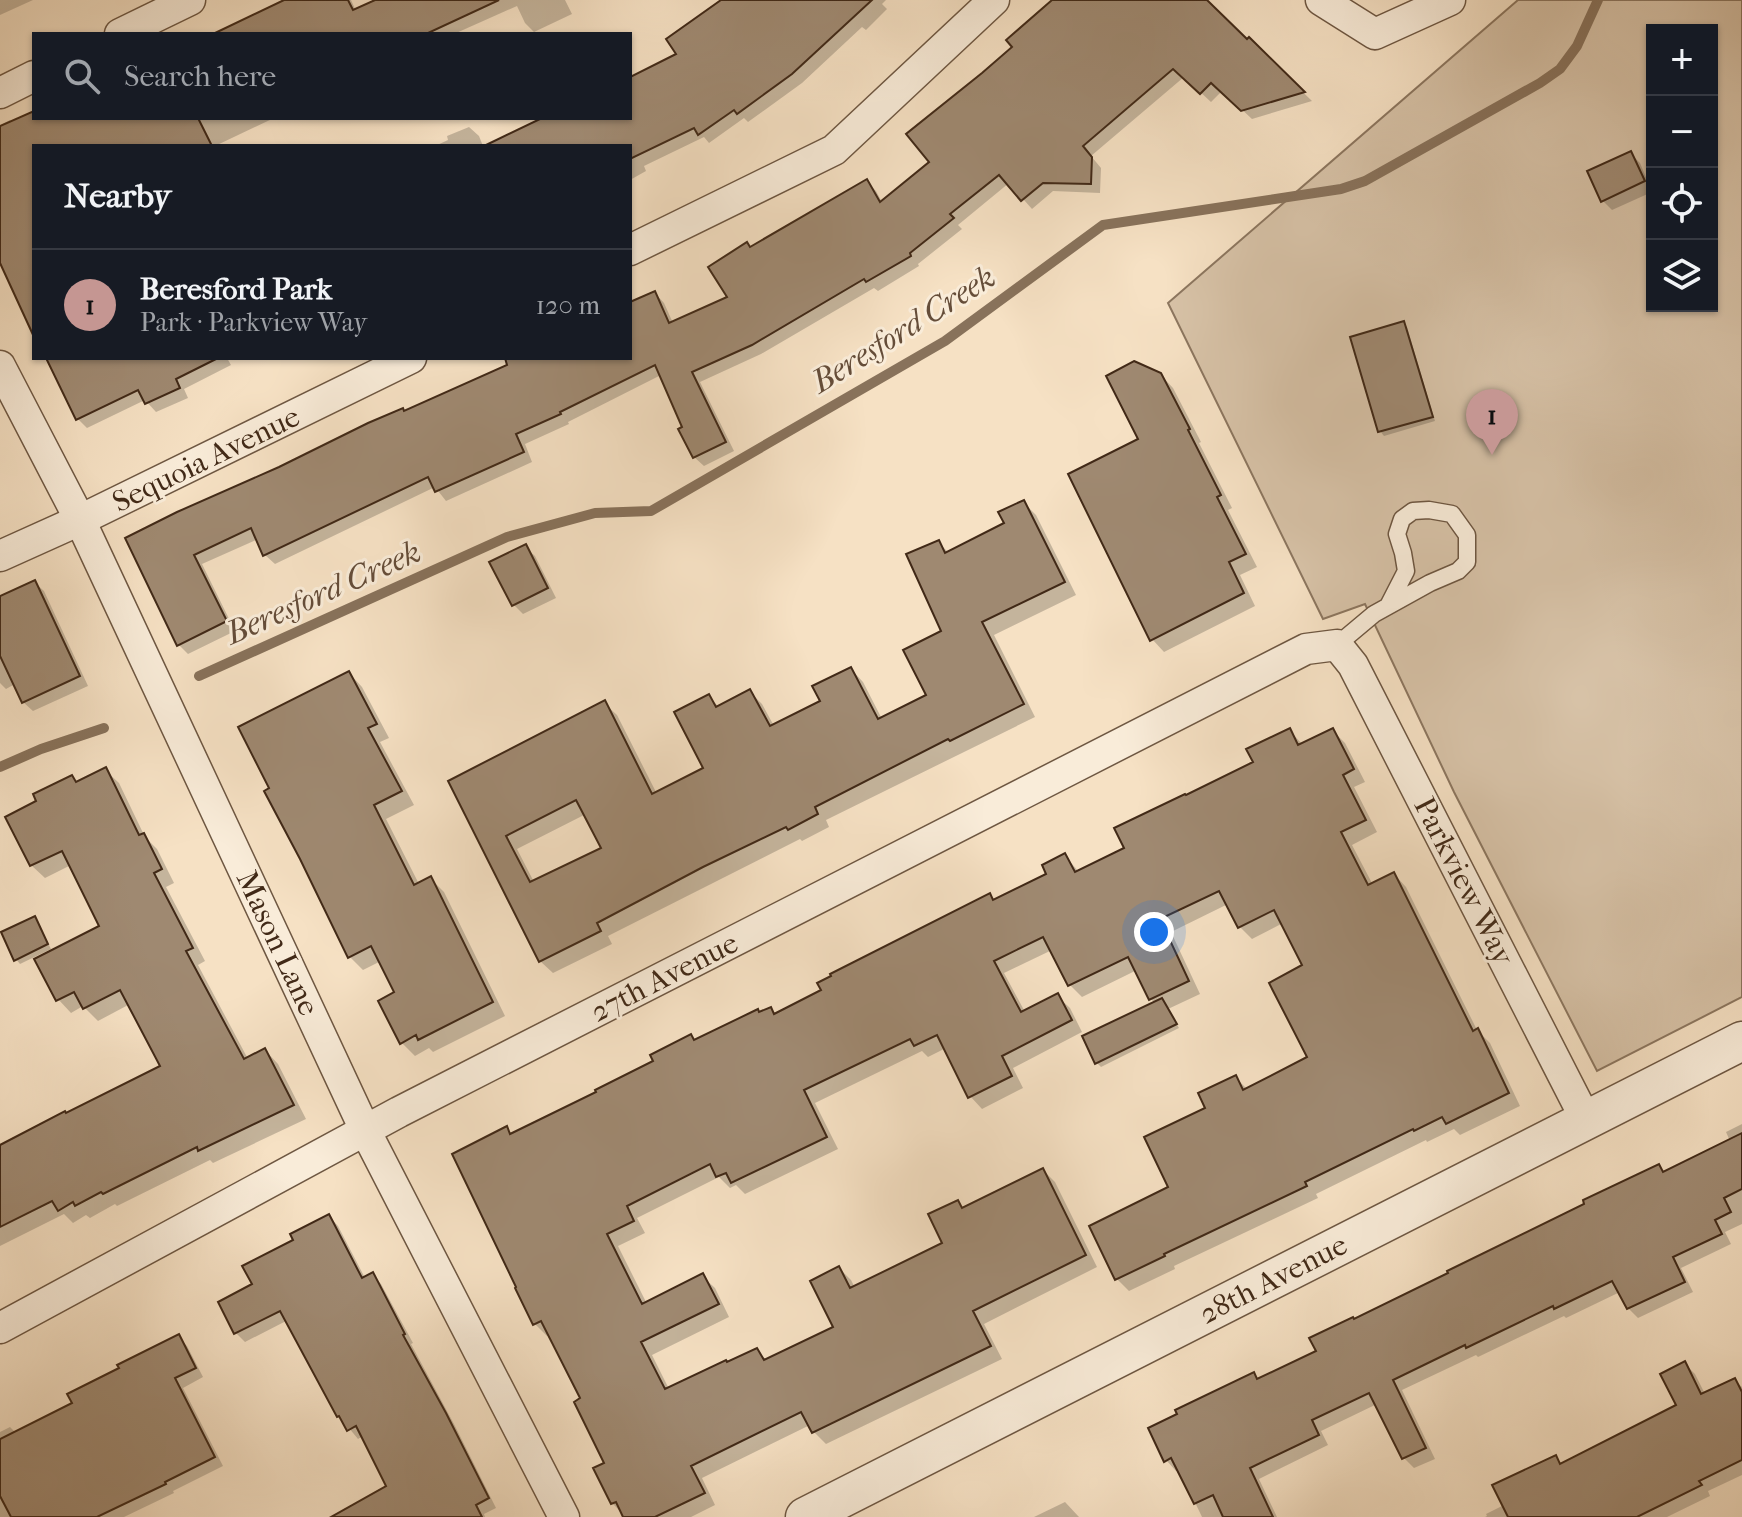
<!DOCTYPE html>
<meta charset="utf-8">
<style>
body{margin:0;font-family:"IM FELL French Canon",serif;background:#20242c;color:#f1f3f6}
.controls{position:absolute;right:24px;top:24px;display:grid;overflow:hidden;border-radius:0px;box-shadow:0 2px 6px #0004}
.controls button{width:72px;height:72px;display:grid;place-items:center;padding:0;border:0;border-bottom:2px solid #363941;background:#171b24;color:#f1f3f6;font:40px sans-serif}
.you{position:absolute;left:1154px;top:932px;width:28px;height:28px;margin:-20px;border:6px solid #fff;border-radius:50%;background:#1a73e8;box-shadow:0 0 0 12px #1a73e833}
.badge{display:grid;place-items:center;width:52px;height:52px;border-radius:50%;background:#c59692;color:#111;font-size:26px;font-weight:700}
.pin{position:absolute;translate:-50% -66px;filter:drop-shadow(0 2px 4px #0008)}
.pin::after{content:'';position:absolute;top:42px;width:28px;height:24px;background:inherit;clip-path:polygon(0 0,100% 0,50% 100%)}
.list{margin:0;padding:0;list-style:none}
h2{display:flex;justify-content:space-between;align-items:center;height:104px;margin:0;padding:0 32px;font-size:34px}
h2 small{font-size:26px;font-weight:400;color:#9ea1a6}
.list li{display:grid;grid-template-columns:52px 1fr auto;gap:24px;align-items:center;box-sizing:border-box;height:112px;padding:0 32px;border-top:2px solid #363941}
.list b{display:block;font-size:30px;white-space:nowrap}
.list p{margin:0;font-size:26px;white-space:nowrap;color:#9ea1a6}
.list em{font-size:26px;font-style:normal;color:#9ea1a6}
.icon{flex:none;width:44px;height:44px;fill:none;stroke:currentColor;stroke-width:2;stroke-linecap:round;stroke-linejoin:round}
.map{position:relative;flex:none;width:1742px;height:1517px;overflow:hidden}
.search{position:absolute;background:#171b24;box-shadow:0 2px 6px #0004;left:32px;top:32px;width:600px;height:88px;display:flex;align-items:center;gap:20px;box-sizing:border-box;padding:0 28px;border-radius:0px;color:#9ea1a6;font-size:30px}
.panel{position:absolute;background:#171b24;box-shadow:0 2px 6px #0004;left:32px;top:144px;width:600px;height:216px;border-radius:0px}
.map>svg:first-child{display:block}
</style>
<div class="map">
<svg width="1742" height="1517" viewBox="0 0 1742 1517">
<rect width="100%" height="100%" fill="#f6e1c4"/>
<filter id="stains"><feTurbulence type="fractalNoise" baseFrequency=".0025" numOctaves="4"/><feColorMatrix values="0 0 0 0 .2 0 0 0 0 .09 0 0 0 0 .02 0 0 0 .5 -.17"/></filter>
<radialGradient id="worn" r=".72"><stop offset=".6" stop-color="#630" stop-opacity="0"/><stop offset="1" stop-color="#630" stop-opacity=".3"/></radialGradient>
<path fill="#d7c2a7" stroke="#8c765f" stroke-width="2" fill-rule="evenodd" d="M1518 0H1742V997L1597 1071 1454 792 1365 604 1323 619 1168 303ZM1652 30H1712V306H1652Z"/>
<g fill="#0003" fill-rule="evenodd">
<path d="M0 0H33L0 15Z"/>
<path d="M289 0H351L356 11 379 0H565L572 14 534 32 525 23 517 6 454 34H218Z"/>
<path d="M729 0H886L882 4 887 9 866 30 862 27 802 83 748 122 744 118 709 143 704 137 644 166 646 171 630 180V146H489L542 120 541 118H630V79L679 55Z"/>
<path d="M1055 0H1200L1248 42 1249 40 1312 101 1252 119 1222 91 1211 102 1184 77 1091 156 1101 168 1100 193 1053 191 1032 209 1009 183 958 225 962 229 918 264 919 266 878 291 874 288 761 354 700 382 734 451 704 466 694 457 685 428 661 375 568 422 569 424 525 444 532 462 446 501 435 487 275 564 265 555 258 539 202 564 235 631 188 654 179 645 127 539 510 366 516 358H630V305L655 293 664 303 673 323 730 298 751 248 867 182 876 191 882 202 932 163 1015 47Z"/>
<path d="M34 113V118H278L274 120 272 119 215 146H34V327L0 258V125L10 120 12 122Z"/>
<path d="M469 127 479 136 483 146H435L448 140 447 136Z"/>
<path d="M1631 154 1640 163 1652 192 1612 210 1603 201Z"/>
<path d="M1403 323 1407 327 1435 421 1384 436 1380 431Z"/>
<path d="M49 358H227L231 365 184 389 188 398 156 412 145 400 87 428 77 418Z"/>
<path d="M1160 374 1173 388 1201 442 1199 443 1232 508 1228 510 1257 567 1240 575 1255 606 1164 652 1152 639 1141 440Z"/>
<path d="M1023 502 1036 515 1076 595 994 635 1035 717 826 820 829 827 802 841 800 839 608 936 612 944 553 973 540 961 451 781 604 703 617 715 657 794 706 768 708 696 719 707 750 692 762 704 774 726 823 702 851 669 863 682 882 719 928 695 944 632 938 542 949 553 1007 524ZM586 814 603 848 534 882 517 849Z"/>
<path d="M525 547 535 556 556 598 523 614 514 605Z"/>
<path d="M34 582 44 591 88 686 33 711 23 702 15 684 6 689 0 683V598Z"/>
<path d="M349 673 362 687 389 738 380 742 414 805 386 819 419 884 431 879 444 892 505 1016 433 1052 429 1048 415 1056 401 1042 397 993 381 961 363 970 350 957Z"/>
<path d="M1289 730 1303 745 1333 731 1345 743 1365 782 1354 787 1377 832 1352 845 1373 885 1394 874 1406 887 1477 1030 1490 1043 1520 1106 1460 1135 1454 1129 1427 1142 1426 1140 1316 1194 1318 1198 1174 1266 1175 1269 1129 1291 1117 1279 1171 1188 1207 1109 1236 1078 1248 1090 1310 1058 1305 966 1283 923 1252 939 1240 927 1228 904 1171 932 1200 994 1168 1009 1179 1028 1101 1067 1097 1063 1155 1003 1151 999 1137 970 1082 997 1070 985 1052 950 1004 973 1025 1012 1057 996 1070 1008 1082 1032 1013 1068 1023 1088 982 1109 970 1096 946 1048 928 1057 922 1051 815 1103 838 1149 745 1194 736 1185 730 1188 719 1177 637 1218 645 1233 618 1246 647 1304 702 1276 715 1288 729 1317 652 1355 669 1389 757 1350 767 1361 836 1328 839 1268 851 1280 855 1288 945 1244 958 1202 964 1209 1043 1170 1055 1182 1097 1267 984 1324 1002 1359 826 1444 814 1432 810 1425 702 1478 715 1505 691 1517H626L612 1503 607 1464 582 1399 550 1334 547 1336 535 1324 507 1129 513 1135 695 1042 770 1010 776 1015 824 991 989 896 994 901 1049 875 1065 856 1079 872 1127 849 1256 763Z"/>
<path d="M105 770 119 783 145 837 157 849 174 883 166 887 205 961 198 965 248 1059 265 1050 278 1064 306 1119 213 1163 210 1160 117 1206 115 1204 90 1218 86 1215 73 1223 64 1214 0 1246V1145L163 1067 130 1004 98 1021 83 1006 71 1013 58 999 102 927 71 865 45 878 31 865 39 802 72 777 78 783Z"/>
<path d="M34 918 38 923 51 949 20 964 16 959Z"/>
<path d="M1742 1124V1224L1725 1232 1731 1244 1681 1268 1693 1292 1638 1318 1628 1308 1620 1292 1566 1318 1564 1316 1478 1357 1476 1355 1402 1390 1435 1459 1414 1468 1404 1458 1377 1404 1321 1431 1328 1445 1259 1479 1277 1517H1202L1179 1469 1176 1471 1166 1460 1254 1374 1259 1380 1318 1352 1355 1321 1659 1167 1665 1173 1730 1141 1726 1132Z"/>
<path d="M329 1216 338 1226 365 1278 372 1274 381 1284 413 1343 411 1344 454 1424 496 1508 484 1514 485 1517H440L363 1436 358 1439 339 1416 288 1320 245 1342 235 1332 255 1285 296 1241Z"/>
<path d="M178 1337 187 1346 203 1377 183 1388 223 1466 173 1491 174 1493 124 1517H0V1432L10 1427 16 1433 74 1404Z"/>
<path d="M1685 1364 1695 1374 1705 1394 1734 1380 1742 1387V1475L1708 1491 1710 1496 1667 1517H1485L1487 1516 1486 1514 1504 1505 1555 1458 1562 1465 1678 1406Z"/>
<path d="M1065 1502 1079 1517H1034Z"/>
</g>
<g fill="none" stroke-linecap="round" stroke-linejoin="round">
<g stroke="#88725b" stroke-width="10">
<path d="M199 676 507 537 595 513 651 511 945 341 1103 225 1341 189 1365 181 1540 83 1560 69 1577 46 1598 0"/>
<path d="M0 767 41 749 104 728"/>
</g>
</g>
<g fill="#9f8971" stroke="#412917" stroke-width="2" fill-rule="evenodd">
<path d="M284 0H348L353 10 375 0H499L426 34H213Z"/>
<path d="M721 0H872L792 74 737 114 734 110 698 135 694 128 630 159V146H484L542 118H630V77L676 54 666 39Z"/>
<path d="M1052 0H1207L1247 39 1249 37 1305 92 1241 111 1211 83 1200 94 1173 69 1083 146 1092 157 1091 184 1043 183 1021 201 999 175 950 214 954 218 910 253 911 256 866 282 864 279 752 345 692 372 726 442 693 458 678 429 682 427 655 365 560 412 561 414 516 434 524 452 435 492 428 477 263 556 251 528 194 555 227 621 177 646 125 538 177 512 279 467 368 423 403 408 404 411 507 365 505 358H630V302L655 291 669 323 727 297 708 267 747 242 750 247 867 179 880 202 929 162 906 134 982 73 1012 47 1006 40Z"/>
<path d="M34 111V118H198L212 146H34V337L0 263V126Z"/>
<path d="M1631 151 1645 181 1601 202 1587 171Z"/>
<path d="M1404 321 1433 417 1378 432 1350 337Z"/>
<path d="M46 358H218L176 379 180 388 145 404 138 390 76 420Z"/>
<path d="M1134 361 1161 373 1190 429 1188 430 1221 495 1217 497 1246 554 1229 562 1244 593 1150 641 1068 474 1138 439 1106 376Z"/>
<path d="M1024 500 1065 582 982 622 1024 704 950 741 948 739 815 807 818 814 788 830 786 827 703 867 597 923 601 931 539 962 448 781 605 700 652 794 703 768 674 712 709 694 716 707 750 689 770 726 820 701 812 686 851 667 878 719 926 695 903 650 941 631 906 554 939 540 945 553 1004 523 998 512ZM576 800 601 848 530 882 506 836Z"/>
<path d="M526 544 548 588 512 606 489 562Z"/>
<path d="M35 580 80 676 22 703 0 656V596Z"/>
<path d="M349 671 377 724 368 728 402 791 374 805 414 885 431 876 493 1002 418 1040 416 1035 400 1044 378 1001 394 992 371 946 348 958 300 859 264 791 269 788 238 727Z"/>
<path d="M1290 728 1298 745 1333 728 1354 769 1343 775 1366 820 1341 832 1368 885 1394 872 1473 1031 1478 1028 1509 1093 1446 1124 1442 1117 1414 1131 1413 1129 1305 1182 1307 1186 1164 1254 1165 1256 1115 1280 1089 1226 1168 1187 1144 1137 1205 1108 1198 1093 1236 1075 1243 1090 1307 1057 1269 983 1302 965 1274 910 1238 928 1219 891 1160 919 1189 981 1149 1000 1128 957 1068 986 1043 937 994 961 1021 1012 1058 993 1072 1020 1002 1056 1012 1076 968 1098 937 1035 914 1046 910 1039 804 1090 827 1137 731 1183 726 1173 716 1177 710 1164 627 1206 634 1221 607 1234 642 1304 703 1273 719 1304 641 1342 665 1389 726 1360 727 1362 757 1348 764 1360 833 1327 810 1281 839 1266 850 1288 942 1243 928 1214 958 1200 962 1208 1043 1168 1086 1255 973 1311 991 1346 812 1433 801 1412 691 1466 705 1493 655 1517H623L616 1502 611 1504 593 1468 604 1463 574 1402 580 1398 541 1321 533 1325 515 1288 516 1287 452 1154 507 1126 510 1134 596 1092 595 1090 653 1061 650 1055 691 1034 694 1040 758 1009 759 1012 771 1007 774 1014 821 990 817 983 831 976 830 974 990 893 993 900 1046 874 1042 865 1065 853 1075 872 1124 848 1114 828 1185 794 1186 795 1253 762 1246 749Z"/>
<path d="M106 767 139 835 144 833 162 869 154 873 193 948 186 951 244 1059 265 1048 294 1105 198 1151 197 1147 103 1194 101 1192 75 1206 73 1202 58 1211 52 1201 0 1227V1145L65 1111 66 1113 160 1066 120 990 83 1009 74 992 56 1001 34 959 99 926 62 851 30 866 5 817 36 801 33 794 72 775 76 782Z"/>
<path d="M35 916 48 944 14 961 1 932Z"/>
<path d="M1162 998 1177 1024 1095 1064 1082 1036Z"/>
<path d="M1742 1133V1189L1724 1198 1731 1212 1715 1220 1722 1234 1673 1257 1685 1282 1627 1309 1612 1281 1554 1309 1553 1306 1466 1348 1465 1345 1393 1380 1426 1448 1402 1459 1369 1393 1312 1420 1319 1435 1250 1468 1273 1517H1223L1213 1495 1194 1504 1171 1458 1164 1462 1148 1428 1177 1414 1175 1410 1254 1372 1257 1379 1316 1351 1309 1338 1353 1317 1354 1319 1448 1273 1447 1271 1584 1204 1583 1200 1659 1164 1663 1172Z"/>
<path d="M329 1214 362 1278 373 1272 405 1334 403 1335 446 1413 489 1498 476 1505 482 1517H331L386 1486 356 1426 347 1431 339 1416 337 1417 280 1311 234 1334 218 1302 252 1284 242 1266 293 1240 290 1234Z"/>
<path d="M179 1334 196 1368 175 1378 215 1457 165 1482 166 1484 97 1517H11L0 1496V1439L72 1403 67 1394 119 1368 117 1365Z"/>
<path d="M1685 1361 1701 1394 1735 1378 1742 1392V1460L1699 1481 1702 1485 1637 1517H1508L1492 1485 1556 1455 1560 1464 1676 1405 1660 1374Z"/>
</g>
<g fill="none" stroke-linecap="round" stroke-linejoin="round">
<g stroke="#6e5742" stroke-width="19">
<path id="service" d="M1337 645 1374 614 1430 583 1458 571 1467 562V535L1452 514 1429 510 1413 511 1402 519 1397 534 1403 553 1406 571 1388 606"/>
</g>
<g stroke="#6e5742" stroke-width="33">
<g id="minor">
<path d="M1321 0 1375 34 1450 0"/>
<path d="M120 34 190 0"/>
<path d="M0 93 34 76"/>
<path d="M630 250 834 150 994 0"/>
<path d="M0 366 80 520 365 1130 564 1517"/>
<path d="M0 556 80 520 411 358"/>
<path d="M0 1328 399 1112 1306 649 1337 645 1353 665 1586 1120"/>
</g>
</g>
<g stroke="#6e5742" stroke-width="41">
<path id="tertiary" d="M805 1517 1742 1041"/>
</g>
<use href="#service" stroke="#f9ecd9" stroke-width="16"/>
<use href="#minor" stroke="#f9ecd9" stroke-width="30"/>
<use href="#tertiary" stroke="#f9ecd9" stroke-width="38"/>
</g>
<g text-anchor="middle" stroke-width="6" stroke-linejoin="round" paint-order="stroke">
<g font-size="30" fill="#412917" stroke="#f9ecd9">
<text transform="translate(206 459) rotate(-26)" y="10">Sequoia Avenue</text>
<text transform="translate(1464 881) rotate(63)" y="10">Parkview Way</text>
<text transform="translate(278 943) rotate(65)" y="10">Mason Lane</text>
<text transform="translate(664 977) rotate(-27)" y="10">27th Avenue</text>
<text transform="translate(1273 1279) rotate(-27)" y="10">28th Avenue</text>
</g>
<g font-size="32" font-style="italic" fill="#654d39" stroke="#f9ecd9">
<text transform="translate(903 329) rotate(-32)" y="11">Beresford Creek</text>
<text transform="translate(323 592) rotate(-24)" y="11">Beresford Creek</text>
</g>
</g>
<rect width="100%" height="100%" filter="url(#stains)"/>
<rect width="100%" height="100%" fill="url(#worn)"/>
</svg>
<div class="controls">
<button>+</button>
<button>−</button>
<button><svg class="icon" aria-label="locate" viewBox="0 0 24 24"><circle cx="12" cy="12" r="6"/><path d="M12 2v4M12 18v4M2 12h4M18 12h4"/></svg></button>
<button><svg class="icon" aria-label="layers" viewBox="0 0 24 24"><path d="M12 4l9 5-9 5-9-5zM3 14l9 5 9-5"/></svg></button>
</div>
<div class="you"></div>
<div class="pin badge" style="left:1492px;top:455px">1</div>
<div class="search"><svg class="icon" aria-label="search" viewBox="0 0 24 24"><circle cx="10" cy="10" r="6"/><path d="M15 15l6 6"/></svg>Search here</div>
<section class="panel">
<h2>Nearby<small></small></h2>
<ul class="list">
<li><span class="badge">1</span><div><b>Beresford Park</b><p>Park · Parkview Way</p></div><em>120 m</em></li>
</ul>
</section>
</div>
